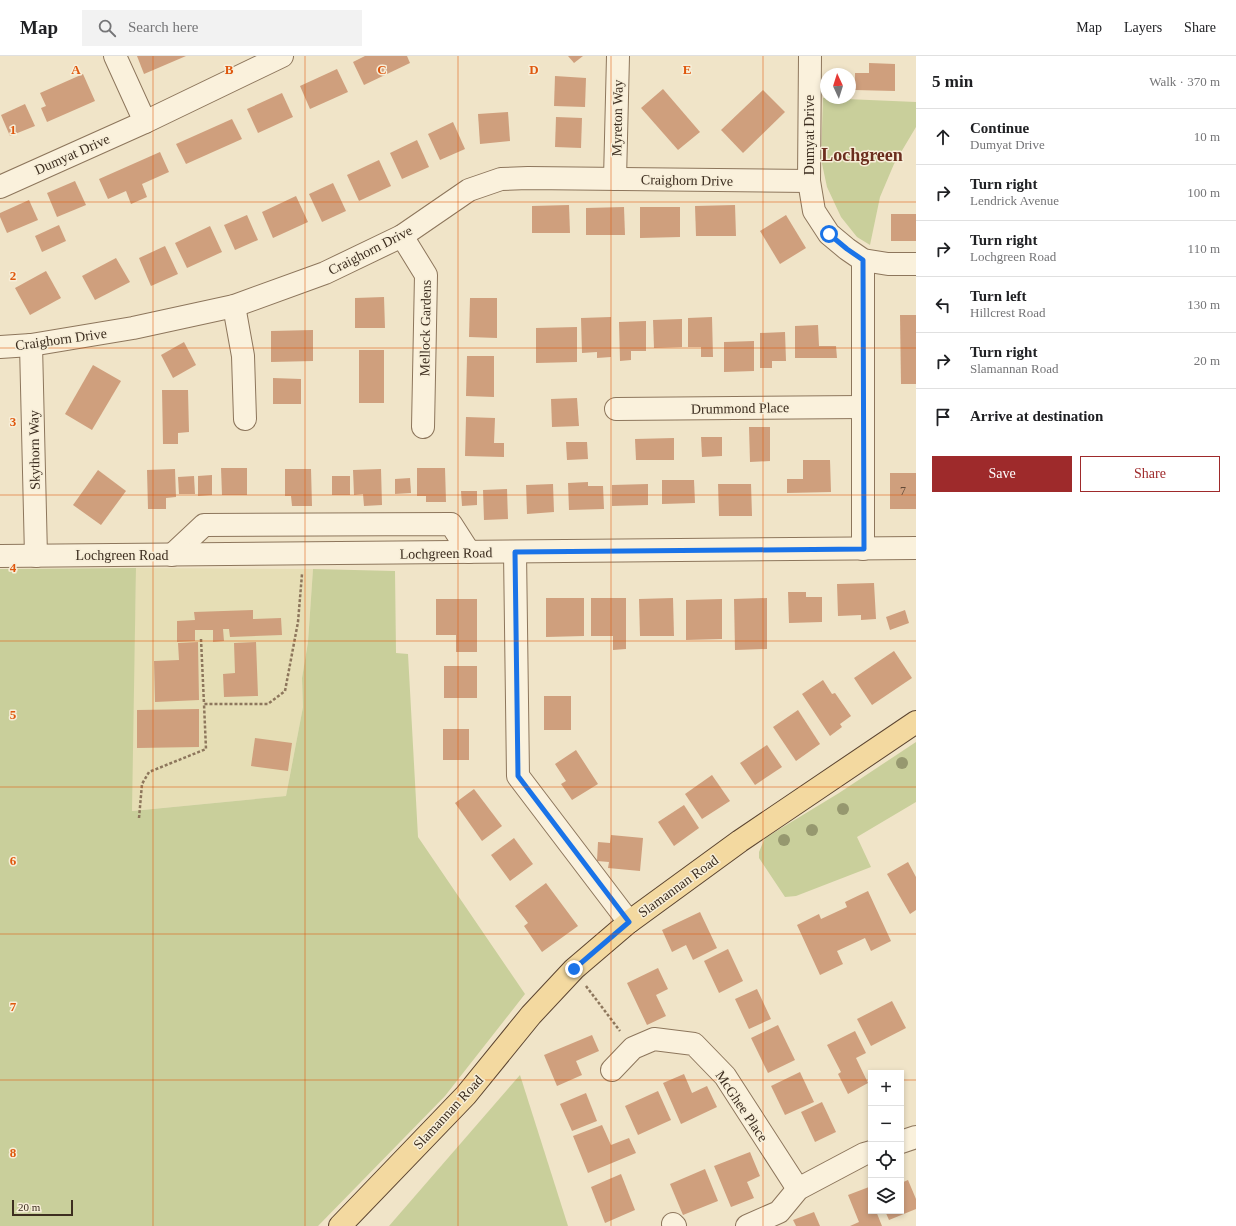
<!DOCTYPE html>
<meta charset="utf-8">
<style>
body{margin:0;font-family:"Times New Roman",serif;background:#f2f2f2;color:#202124}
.controls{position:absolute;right:12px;bottom:12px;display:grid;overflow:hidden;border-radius:0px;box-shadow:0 2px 6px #0003}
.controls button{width:36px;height:36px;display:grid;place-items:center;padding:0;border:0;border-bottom:1px solid #e0e0e0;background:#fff;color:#202124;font:20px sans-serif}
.compass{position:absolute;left:820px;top:12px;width:36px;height:36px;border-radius:50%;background:#fff;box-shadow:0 2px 6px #0003;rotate:356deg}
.scale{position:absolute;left:12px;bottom:10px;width:61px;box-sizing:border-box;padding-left:4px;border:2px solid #3d2e20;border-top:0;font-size:11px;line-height:14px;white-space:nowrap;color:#3d2e20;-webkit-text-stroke:3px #f7eed8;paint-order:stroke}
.stop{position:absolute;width:12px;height:12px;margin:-9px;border:3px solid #1a73e8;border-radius:50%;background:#fff}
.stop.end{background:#1a73e8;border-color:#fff;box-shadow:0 1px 4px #0008}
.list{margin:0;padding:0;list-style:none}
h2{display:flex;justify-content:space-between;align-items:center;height:52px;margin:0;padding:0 16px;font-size:17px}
h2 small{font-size:13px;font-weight:400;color:#757577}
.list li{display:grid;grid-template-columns:26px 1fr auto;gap:12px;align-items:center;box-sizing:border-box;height:56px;padding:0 16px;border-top:1px solid #e0e0e0}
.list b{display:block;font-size:15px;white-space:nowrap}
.list p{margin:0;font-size:13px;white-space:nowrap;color:#757577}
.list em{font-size:13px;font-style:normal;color:#757577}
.actions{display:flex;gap:8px;padding:12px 16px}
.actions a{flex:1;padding:9px 0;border:1px solid #9e2a2b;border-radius:0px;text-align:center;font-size:14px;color:#9e2a2b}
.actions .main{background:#9e2a2b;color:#fff}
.icon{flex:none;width:22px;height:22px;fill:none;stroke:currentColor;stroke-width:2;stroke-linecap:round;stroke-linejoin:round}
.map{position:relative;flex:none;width:916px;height:1170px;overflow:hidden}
header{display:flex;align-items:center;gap:24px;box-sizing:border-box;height:56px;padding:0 20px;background:#fff;border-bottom:1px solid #e0e0e0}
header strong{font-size:19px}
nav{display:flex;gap:22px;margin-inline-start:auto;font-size:14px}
.search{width:280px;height:36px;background:#f2f2f2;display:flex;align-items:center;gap:10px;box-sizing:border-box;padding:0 14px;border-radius:0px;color:#757577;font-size:15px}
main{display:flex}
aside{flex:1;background:#fff}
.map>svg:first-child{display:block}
</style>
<header>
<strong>Map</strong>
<div class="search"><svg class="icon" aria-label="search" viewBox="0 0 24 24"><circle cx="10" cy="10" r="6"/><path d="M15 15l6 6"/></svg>Search here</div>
<nav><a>Map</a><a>Layers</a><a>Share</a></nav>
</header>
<main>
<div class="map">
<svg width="916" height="1170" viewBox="0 0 916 1170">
<rect width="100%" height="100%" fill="#f0e4c8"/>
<path fill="#e6deb5" d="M136 512 313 513 308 586 302 622 303 651 286 740 131 755Z"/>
<g fill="#c9cf9b">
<path d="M823 42 916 46V71L894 108 880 141 870 189 857 181 841 161 827 131 821 103Z"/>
<path d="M136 512 132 755 286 740 303 651 302 622 308 586 313 513 395 515 396 597 408 598 418 781 525 938 445 1040 318 1170H0V513Z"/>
<path d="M916 686V746L857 781 871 811 796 840 785 841 759 802V796L765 782 839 737Z"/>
<path d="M520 1019 568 1170H389Z"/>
</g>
<g fill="#cf9f7d">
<path d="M137 0H186L144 18Z"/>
<path d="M365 0H407L410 7 364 29 353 6Z"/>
<path d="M568 0H583L574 7Z"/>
<path d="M869 7 895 8V35L855 34V17H869Z"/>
<path d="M337 13 348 36 310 53 300 30Z"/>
<path d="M83 18 95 45 47 66 41 52 46 50 40 37Z"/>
<path d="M555 20 586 22 585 51 554 50Z"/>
<path d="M663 33 700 76 678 94 641 52Z"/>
<path d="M763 34 785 56 743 97 721 74Z"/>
<path d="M282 37 293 61 258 77 247 53Z"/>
<path d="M25 48 35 70 10 80 1 59Z"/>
<path d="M508 56 510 85 480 88 478 58Z"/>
<path d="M556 61 582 62 581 92 555 91Z"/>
<path d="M232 63 242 83 186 108 176 88Z"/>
<path d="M453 66 465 93 440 104 428 78Z"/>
<path d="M417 84 429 111 402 123 390 97Z"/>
<path d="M160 96 169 116 142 128 147 141 131 148 126 135 108 143 99 123Z"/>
<path d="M379 104 391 130 359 145 347 119Z"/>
<path d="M75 125 86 149 57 161 47 137Z"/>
<path d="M333 127 346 155 322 166 309 138Z"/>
<path d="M296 140 308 166 273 182 262 156Z"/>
<path d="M29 144 38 164 7 177 0 161V157Z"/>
<path d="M569 149 570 177H532V150Z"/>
<path d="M735 149 736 180H696L695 150Z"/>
<path d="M624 151 625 179H586V152Z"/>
<path d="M640 151H680V181L640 182Z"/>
<rect x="891" y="158" width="25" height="27"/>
<path d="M247 159 258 184 235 194 224 169Z"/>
<path d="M786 159 806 192 780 208 760 175Z"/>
<path d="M59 169 66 185 42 196 35 180Z"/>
<path d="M210 170 222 196 187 212 175 187Z"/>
<path d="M165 190 178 218 151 230 139 202Z"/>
<path d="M116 202 130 226 95 244 82 220Z"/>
<path d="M46 215 61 242 30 259 15 232Z"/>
<path d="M384 241 385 272H355V242Z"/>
<path d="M470 242H497V282L469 281Z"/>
<path d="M900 259H916V328H901Z"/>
<path d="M611 261V301L597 302V296L582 297 581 262Z"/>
<path d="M712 261 713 301H701V291H688V262Z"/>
<path d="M682 263V291L654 292 653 264Z"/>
<path d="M646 265V295H631V304L620 305 619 266Z"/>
<path d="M818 269 819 290H836L837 302H795V270Z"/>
<path d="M577 271V306L536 307V272Z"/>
<path d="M313 274V305L271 306V275Z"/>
<path d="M785 276 786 305H772V312H760V277Z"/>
<path d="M754 285V315L724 316V286Z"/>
<path d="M184 286 196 309 173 322 161 299Z"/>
<rect x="359" y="294" width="25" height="53"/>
<path d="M467 300H494V341L466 340Z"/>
<path d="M93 309 121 325 92 374 65 358Z"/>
<path d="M273 322 301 323V348H273Z"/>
<path d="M162 334H188L189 376 178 377V388H163Z"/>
<path d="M577 342 579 370 552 371 551 343Z"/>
<path d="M466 361 495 362 494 387H504V401L465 400Z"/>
<path d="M749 371H770V405L750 406Z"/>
<path d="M701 381H722V400L702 401Z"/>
<path d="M674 382V404H636L635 383Z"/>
<path d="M566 386H587L588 403 567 404Z"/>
<path d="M803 404H830L831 436 787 437V423H803Z"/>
<path d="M221 412H247V439H222Z"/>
<path d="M417 412H445L446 446H426V440H417Z"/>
<path d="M175 413 176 441 166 442V453H148L147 414Z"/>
<path d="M285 413H311L312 450H292L291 440H285Z"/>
<path d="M381 413 382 449 364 450 363 438 354 439 353 414Z"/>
<path d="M98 414 126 435 101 469 73 449Z"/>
<rect x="890" y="417" width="26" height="36"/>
<path d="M212 419V439L198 440V420Z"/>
<path d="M194 420 195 438H179L178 421Z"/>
<rect x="332" y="420" width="18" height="19"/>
<path d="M410 422 411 437 395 438V423Z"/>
<path d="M662 424H694L695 447 662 448Z"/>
<path d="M588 426V430H603L604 453 569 454 568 427Z"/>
<path d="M553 428 554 456 527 458 526 429Z"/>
<path d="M648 428V449L612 450V429Z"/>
<path d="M718 428H751L752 460H719Z"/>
<path d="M507 433 508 463 484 464 483 434Z"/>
<path d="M461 435H477V449L462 450Z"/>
<path d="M874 527 876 563 861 564V559L838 560 837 528Z"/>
<path d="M788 536H806V541H822V566L789 567Z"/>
<path d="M546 542H584V580L546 581Z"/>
<path d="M591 542H626V593L613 594V580H591Z"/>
<path d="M673 542 674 580H640L639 543Z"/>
<path d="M767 542V593L735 594 734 543Z"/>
<path d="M436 543H477V596H456V579H436Z"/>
<path d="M722 543V583L686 584V544Z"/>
<path d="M253 554V563L281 562 282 579 230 581 229 573H223L224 585 213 586V574H195V585L177 586V565L195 564 194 556Z"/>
<path d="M905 554 909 567 890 574 886 561Z"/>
<path d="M198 586 199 644 155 646 154 605 179 604 178 587Z"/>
<path d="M256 586 258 640 224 641 223 618 235 617 234 587Z"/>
<path d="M894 595 912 622 872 649 854 622Z"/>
<rect x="444" y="610" width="33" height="32"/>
<path d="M823 624 832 638 835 637 851 660 840 668 842 671 830 680 802 638Z"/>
<rect x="544" y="640" width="27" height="34"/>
<path d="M199 653V691L137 692V654Z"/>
<path d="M798 654 820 688 796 705 773 671Z"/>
<rect x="443" y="673" width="26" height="31"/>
<path d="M255 682 292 687 288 715 251 710Z"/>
<path d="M767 689 782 711 755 729 740 707Z"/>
<path d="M576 694 598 728 572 744 561 728 566 725 555 708Z"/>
<path d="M712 719 730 745 702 763 685 738Z"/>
<path d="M474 733 502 770 482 785 455 747Z"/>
<path d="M684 749 699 772 674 790 658 766Z"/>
<path d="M611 779 643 782 640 815 608 812 609 806 597 805 598 786 610 787Z"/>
<path d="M514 782 533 808 510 825 491 799Z"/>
<path d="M908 806 916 821V854L910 858 887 818Z"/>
<path d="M546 827 578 870 542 896 524 870 528 867 515 850Z"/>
<path d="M868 835 891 885 871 895 865 882 837 895 843 908 820 919 797 869 819 858 821 863 847 851 845 846Z"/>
<path d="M700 856 717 892 693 904 686 889 672 896 662 874Z"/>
<path d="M728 893 743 925 719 937 704 905Z"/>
<path d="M658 912 668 933 656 939 666 960 647 969 627 927Z"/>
<path d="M757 933 771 963 749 973 735 943Z"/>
<path d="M892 945 906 972 871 990 857 963Z"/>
<path d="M778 969 795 1004 768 1017 751 982Z"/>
<path d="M855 975 866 997 856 1002 868 1027 848 1038 838 1018 841 1016 827 989Z"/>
<path d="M592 979 599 995 576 1005 582 1019 557 1030 544 999Z"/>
<path d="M800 1016 814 1046 785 1059 771 1030Z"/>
<path d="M684 1018 692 1037 707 1030 717 1051 681 1068 663 1027Z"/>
<path d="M658 1035 671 1064 638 1079 625 1050Z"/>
<path d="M586 1037 597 1065 572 1075 560 1048Z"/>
<path d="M822 1046 836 1076 815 1086 801 1056Z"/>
<path d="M602 1069 611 1089 629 1082 636 1097 588 1117 573 1080Z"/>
<path d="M750 1096 760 1120 747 1126 754 1142 731 1151 714 1110Z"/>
<path d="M705 1113 718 1145 683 1159 670 1128Z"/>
<path d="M621 1118 635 1154 605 1167 591 1131Z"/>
<path d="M908 1124 916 1143V1153L889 1164 885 1155H901V1127Z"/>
<path d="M869 1131 871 1136V1155H876L882 1170H850L859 1166 848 1139Z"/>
<path d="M814 1156 820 1170H796L793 1164Z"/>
</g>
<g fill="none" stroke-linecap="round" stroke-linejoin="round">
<g stroke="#8d765c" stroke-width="24">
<g id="minor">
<path d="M115 0 145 66"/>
<path d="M810 0 809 125 814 155 829 178 847 193 863 204 888 208H916"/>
<path d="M615 123 618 0"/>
<path d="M0 131 145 66 282 0"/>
<path d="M402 180 426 219 423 371"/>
<path d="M863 204V493"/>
<path d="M234 250 243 300 245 363"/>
<path d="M31 289 36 500"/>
<path d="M0 291 31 289 133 272 234 250 325 217 402 180 469 134 501 123 528 122 809 125"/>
<path d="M616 353 863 351"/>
<path d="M515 496 518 720 629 866"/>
<path d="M172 499 204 469 451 468 469 496"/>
<path d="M0 500 916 492"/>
<path d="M612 1014 633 992 654 983 694 988 725 1020 798 1133"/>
<path d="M901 1086 916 1081"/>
<path d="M673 1168 675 1170"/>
<path d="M747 1170 779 1156 798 1133 864 1098 871 1096"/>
</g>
</g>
<g stroke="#5b4430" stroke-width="24">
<path id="major" d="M340 1170 466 1039 531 959 574 913 629 866 740 785 916 666"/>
</g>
<g stroke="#8d765c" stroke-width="2.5" stroke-dasharray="3 2" stroke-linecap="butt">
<path d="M201 583 204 648"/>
<path d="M139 762 142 728 149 716 206 693 204 648H268L285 635 298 566 302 518"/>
<path d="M586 930 620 975"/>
</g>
<use href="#minor" stroke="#faf1dc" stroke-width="22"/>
<use href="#major" stroke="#f3d9a0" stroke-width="22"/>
</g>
<g fill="#96986f">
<circle cx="902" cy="707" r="6"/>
<circle cx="843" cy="753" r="6"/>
<circle cx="812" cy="774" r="6"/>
<circle cx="784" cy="784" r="6"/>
</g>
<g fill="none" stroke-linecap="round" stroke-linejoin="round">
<path stroke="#1a73e8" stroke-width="5" d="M574 913 629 866 518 720 515 496 864 493 863 204 847 193 829 178"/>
</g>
<path fill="none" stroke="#df570d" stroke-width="1" stroke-opacity="0.55" d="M153 0V1170M305 0V1170M458 0V1170M611 0V1170M763 0V1170M0 146H916M0 292H916M0 439H916M0 585H916M0 731H916M0 878H916M0 1024H871M901 1024H916"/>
<g text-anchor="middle" stroke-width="3" stroke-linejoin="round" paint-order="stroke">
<g font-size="12" fill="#624a37">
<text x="903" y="439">7</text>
</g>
<g font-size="14" fill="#3d2e20" stroke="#f7eed8">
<text transform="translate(617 62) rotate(-89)" y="5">Myreton Way</text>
<text transform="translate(809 79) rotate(-90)" y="5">Dumyat Drive</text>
<text transform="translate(72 98) rotate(-24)" y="5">Dumyat Drive</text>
<text transform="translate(687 124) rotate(1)" y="5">Craighorn Drive</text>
<text transform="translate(370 194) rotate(-27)" y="5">Craighorn Drive</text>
<text transform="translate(425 272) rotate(-89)" y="5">Mellock Gardens</text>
<text transform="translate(61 283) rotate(-8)" y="5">Craighorn Drive</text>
<text transform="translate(740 352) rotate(-1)" y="5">Drummond Place</text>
<text transform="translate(34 394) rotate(-91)" y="5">Skythorn Way</text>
<text transform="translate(446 497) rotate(-1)" y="5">Lochgreen Road</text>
<text x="122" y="504">Lochgreen Road</text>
<text transform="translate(678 830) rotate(-36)" y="5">Slamannan Road</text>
<text transform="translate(742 1050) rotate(56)" y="5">McGhee Place</text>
<text transform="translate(448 1056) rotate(-47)" y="5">Slamannan Road</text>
</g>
<g font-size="18" font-weight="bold" fill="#6b2e1e" stroke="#f7eed8">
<text x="862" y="105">Lochgreen</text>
</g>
</g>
<g font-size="13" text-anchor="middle" font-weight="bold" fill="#df570d" stroke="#f7eed8" stroke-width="3" stroke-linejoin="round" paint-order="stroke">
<text x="76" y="18">A</text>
<text x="229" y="18">B</text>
<text x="382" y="18">C</text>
<text x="534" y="18">D</text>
<text x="687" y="18">E</text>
<text x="13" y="78">1</text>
<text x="13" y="224">2</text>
<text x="13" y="370">3</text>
<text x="13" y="516">4</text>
<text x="13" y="663">5</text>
<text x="13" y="809">6</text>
<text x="13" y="955">7</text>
<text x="13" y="1101">8</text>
</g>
</svg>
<div class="controls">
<button>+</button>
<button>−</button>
<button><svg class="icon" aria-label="locate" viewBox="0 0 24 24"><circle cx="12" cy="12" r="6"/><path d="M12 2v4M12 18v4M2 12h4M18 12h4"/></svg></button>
<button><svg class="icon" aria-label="layers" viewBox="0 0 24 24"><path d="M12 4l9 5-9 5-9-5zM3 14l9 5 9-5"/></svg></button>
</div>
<svg class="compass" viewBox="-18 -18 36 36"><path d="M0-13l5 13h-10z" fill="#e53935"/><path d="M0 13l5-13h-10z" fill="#757577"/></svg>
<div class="scale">20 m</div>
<div class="stop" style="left:829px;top:178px"></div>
<div class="stop end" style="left:574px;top:913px"></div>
</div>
<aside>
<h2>5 min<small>Walk · 370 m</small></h2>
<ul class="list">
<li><svg class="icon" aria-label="ahead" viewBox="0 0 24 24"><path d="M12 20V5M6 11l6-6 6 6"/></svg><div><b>Continue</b><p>Dumyat Drive</p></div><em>10 m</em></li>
<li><svg class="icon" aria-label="right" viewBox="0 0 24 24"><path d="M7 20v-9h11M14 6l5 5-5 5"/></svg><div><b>Turn right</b><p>Lendrick Avenue</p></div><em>100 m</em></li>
<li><svg class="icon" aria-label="right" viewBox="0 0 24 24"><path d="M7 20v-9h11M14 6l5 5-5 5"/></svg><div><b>Turn right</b><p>Lochgreen Road</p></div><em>110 m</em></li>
<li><svg class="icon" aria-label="left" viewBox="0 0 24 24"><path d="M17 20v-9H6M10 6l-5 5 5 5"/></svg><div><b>Turn left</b><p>Hillcrest Road</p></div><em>130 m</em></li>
<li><svg class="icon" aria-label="right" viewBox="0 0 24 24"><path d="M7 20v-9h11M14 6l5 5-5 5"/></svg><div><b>Turn right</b><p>Slamannan Road</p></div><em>20 m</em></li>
<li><svg class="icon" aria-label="arrive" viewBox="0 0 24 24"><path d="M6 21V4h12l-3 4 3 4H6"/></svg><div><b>Arrive at destination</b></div></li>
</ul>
<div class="actions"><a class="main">Save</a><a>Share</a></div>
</aside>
</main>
